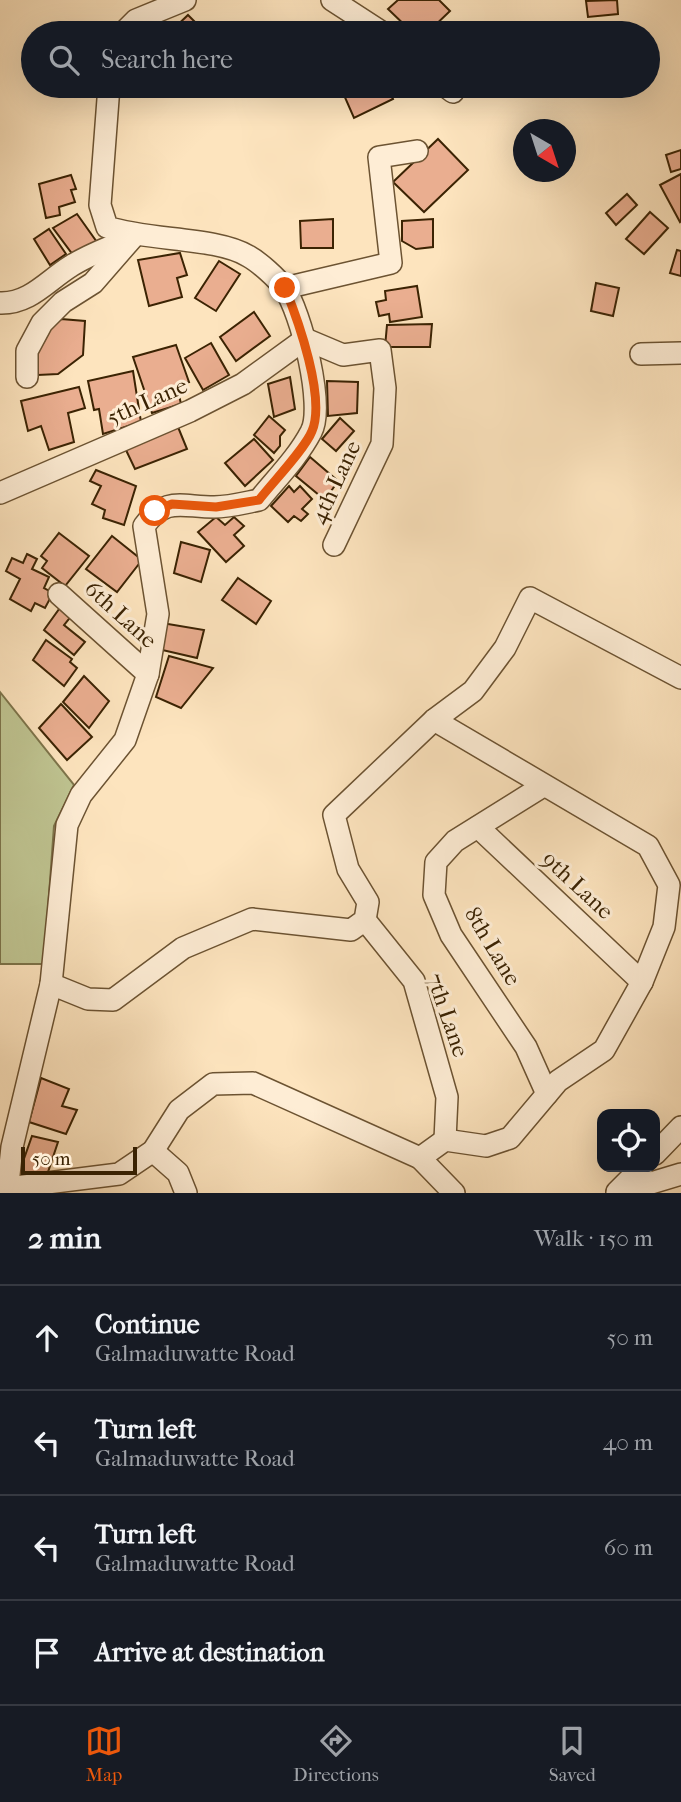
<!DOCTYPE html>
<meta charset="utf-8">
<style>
body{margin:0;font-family:"IM FELL French Canon",serif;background:#242831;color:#f1f3f6}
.controls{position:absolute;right:21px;bottom:21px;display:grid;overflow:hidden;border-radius:14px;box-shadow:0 7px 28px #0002}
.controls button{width:63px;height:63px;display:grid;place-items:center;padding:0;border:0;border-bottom:2px solid #363941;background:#171b24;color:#f1f3f6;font:35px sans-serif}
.compass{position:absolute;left:513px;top:119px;width:63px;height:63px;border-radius:50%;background:#171b24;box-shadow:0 7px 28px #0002;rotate:141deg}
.scale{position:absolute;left:21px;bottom:18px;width:116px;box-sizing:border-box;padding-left:7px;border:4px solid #3b2303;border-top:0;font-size:19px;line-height:24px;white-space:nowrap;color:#3b2303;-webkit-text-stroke:5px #feedd5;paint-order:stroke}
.stop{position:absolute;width:21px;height:21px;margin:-16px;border:5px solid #ea580c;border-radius:50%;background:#fff}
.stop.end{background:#ea580c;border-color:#fff;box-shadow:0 2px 7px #0008}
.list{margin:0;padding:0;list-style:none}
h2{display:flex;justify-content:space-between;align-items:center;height:91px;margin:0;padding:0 28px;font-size:30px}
h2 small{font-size:23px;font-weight:400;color:#9ea1a6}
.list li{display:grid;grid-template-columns:46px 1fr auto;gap:21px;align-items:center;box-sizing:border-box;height:105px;padding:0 28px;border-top:2px solid #363941}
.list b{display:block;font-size:26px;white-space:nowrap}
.list p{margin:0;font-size:23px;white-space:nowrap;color:#9ea1a6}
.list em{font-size:23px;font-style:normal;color:#9ea1a6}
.icon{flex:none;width:38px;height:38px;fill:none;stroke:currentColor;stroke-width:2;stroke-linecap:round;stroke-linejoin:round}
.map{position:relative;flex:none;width:681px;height:1193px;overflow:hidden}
.search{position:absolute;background:#171b24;box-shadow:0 7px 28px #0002;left:21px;right:21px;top:21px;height:77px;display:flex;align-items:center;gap:18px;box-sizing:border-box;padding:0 24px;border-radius:38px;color:#9ea1a6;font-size:26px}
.sheet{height:511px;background:#171b24}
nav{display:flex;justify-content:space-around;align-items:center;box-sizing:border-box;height:98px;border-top:2px solid #363941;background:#171b24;font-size:19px;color:#9ea1a6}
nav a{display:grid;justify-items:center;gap:4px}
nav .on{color:#ea580c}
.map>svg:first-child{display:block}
</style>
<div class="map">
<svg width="681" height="1193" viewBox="0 0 681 1193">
<rect width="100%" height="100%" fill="#fde4be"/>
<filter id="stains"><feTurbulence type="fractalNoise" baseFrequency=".00286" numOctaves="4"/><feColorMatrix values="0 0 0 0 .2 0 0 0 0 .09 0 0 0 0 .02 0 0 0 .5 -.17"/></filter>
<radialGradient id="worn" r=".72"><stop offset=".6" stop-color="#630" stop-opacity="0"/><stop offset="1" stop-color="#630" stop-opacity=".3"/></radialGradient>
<path fill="#bfc491" stroke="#7d744a" stroke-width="2" d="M0 692 74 785 54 826 44 964H0Z"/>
<g fill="#eaae90" stroke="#3b2303" stroke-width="2">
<path d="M398 0H439L450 11 427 33H413L388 9Z"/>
<path d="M617 0 618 14 588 17 586 1Z"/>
<path d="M188 15 206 33H169Z"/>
<path d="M340 86H387L393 99 354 118Z"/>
<path d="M438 139 468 170 424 212 393 182Z"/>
<path d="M681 150V169L671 172 666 155Z"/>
<path d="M681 174V221L680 222 660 185Z"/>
<path d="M71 175 76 189 71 190 75 202 59 207 60 215 46 218 39 184Z"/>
<path d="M627 194 637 205 616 225 606 213Z"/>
<path d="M650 212 668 228 644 254 626 239Z"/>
<path d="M77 214 99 245 76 259 53 228Z"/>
<path d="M333 219V248H301L300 221Z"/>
<path d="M433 219V247L416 249 402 241V221Z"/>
<path d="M49 229 66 254 50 265 34 239Z"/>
<path d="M677 250 681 251V276L670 273Z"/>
<path d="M180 253 187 275 177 278 182 297 149 306 138 260Z"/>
<path d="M219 261 240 274 216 311 195 298Z"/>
<path d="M596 283 619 288 613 316 591 311Z"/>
<path d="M417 286 422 317 390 322 389 314 379 316 376 302 386 300 385 291Z"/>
<path d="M254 312 270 336 236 361 220 337Z"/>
<path d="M61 319 85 321 83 355 58 374 38 375 35 352 48 329Z"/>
<path d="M432 324 430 347H385L387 325Z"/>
<path d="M211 343 229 375 203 390 185 358Z"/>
<path d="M176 345 189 382 177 386 181 404 152 413 133 357Z"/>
<path d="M133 371 141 422 103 434 99 409 94 410 88 381Z"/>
<path d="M290 377 295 409 274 417 268 384Z"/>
<path d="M327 381 358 382 357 413 328 416Z"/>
<path d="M79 387 85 408 68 413 74 442 49 450 41 426 28 431 21 401Z"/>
<path d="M269 416 285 430 280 436V446L274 453 254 435Z"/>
<path d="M340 418 354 431 336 451 322 439Z"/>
<path d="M178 427 187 449 135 469 125 448Z"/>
<path d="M254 439 273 460 245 486 225 463Z"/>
<path d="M310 457 338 481 325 500 296 476Z"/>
<path d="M96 470 136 486 124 525 103 518 105 510 92 504 101 486 90 481Z"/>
<path d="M289 486 294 492 300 486 312 499 302 509 308 514 301 521 294 516 288 522 271 506Z"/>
<path d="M216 517 225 525 234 517 244 526 234 535 244 546 226 562 198 532Z"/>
<path d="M59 533 89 556 65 586 42 568 47 561 41 556Z"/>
<path d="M112 536 142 560 117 592 86 569Z"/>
<path d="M181 542 210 550 201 582 174 573Z"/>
<path d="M27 554 37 559 32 569 49 577 44 588 53 593 45 608 35 603 31 611 10 599 20 579 6 571 12 558 23 563Z"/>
<path d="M238 578 271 601 256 624 222 600Z"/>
<path d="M62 605 73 614 64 625 85 642 74 655 44 630Z"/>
<path d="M162 623 204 630 197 658 158 649Z"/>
<path d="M46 640 72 659 70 662 77 668 64 686 33 660Z"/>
<path d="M169 656 213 668 181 708 156 697Z"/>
<path d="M84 676 109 701 89 728 63 702Z"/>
<path d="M61 704 92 737 67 760 39 728Z"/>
<path d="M41 1078 69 1089 62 1106 77 1110 66 1134 29 1122Z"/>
<path d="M32 1136 58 1142 46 1178 19 1173Z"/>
</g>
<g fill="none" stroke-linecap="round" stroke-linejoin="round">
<g stroke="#6c5332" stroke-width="24">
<g id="minor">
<path d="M332 0 383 33"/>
<path d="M123 33 136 20 185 0"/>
<path d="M445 86 453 92"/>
<path d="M285 288 391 263 379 157 417 151"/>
<path d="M0 303C30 304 48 280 71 266 88 255 108 248 126 240"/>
<path d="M641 354 681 353"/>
<path d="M27 377V351L42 323 63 302 93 283 134 236"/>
<path d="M0 493 190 411 243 384 305 339 343 355 380 350 385 388 382 444 334 545"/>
<path d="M59 594 148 674"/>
<path d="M543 786 455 841 436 862 434 895 451 935 526 1047 547 1094"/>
<path d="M478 827 642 982"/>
<path d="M365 920 414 981 447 1097 445 1140"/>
<path d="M51 984 88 999 113 1000 183 948 252 919 351 930 365 920 368 902 348 869 334 815 434 720 473 691 505 648 530 598 681 678"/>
<path d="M153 1151 178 1173 186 1193"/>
<path d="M655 1154 681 1127"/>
<path d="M420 1158 445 1140 486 1146 510 1138 558 1081 604 1050 642 982 664 927 669 885 648 846 434 720"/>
<path d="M8 1188 119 1174 153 1151 179 1110 213 1084 253 1083 420 1158 454 1193"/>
<path d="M617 1192 642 1167"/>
<path d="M7 1193 12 1147 51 984 67 825 81 795 125 740 148 674 158 614 144 526C166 496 181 507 214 507 229 507 244 503 259 500 276 479 298 457 311 432 325 407 301 311 284 288 277 278 259 262 248 256 217 237 148 241 107 227L100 205 109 86"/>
<path d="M618 1193 681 1174"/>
</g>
</g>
<use href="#minor" stroke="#feedd5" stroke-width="21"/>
</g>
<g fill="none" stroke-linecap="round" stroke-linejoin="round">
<path stroke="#ea580c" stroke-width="9" d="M155 511 172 504 216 507 259 500C272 483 305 449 312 431 326 398 298 320 285 288"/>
</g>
<g text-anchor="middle" stroke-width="6" stroke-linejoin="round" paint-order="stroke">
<g font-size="23" fill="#3b2303" stroke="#feedd5">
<text transform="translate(147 401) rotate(-24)" y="8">5th Lane</text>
<text transform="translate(335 482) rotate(-65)" y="8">4th Lane</text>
<text transform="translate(121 614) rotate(42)" y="8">6th Lane</text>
<text transform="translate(578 885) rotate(43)" y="8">9th Lane</text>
<text transform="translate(493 946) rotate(59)" y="8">8th Lane</text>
<text transform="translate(448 1015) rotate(71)" y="8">7th Lane</text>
</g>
</g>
<rect width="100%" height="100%" filter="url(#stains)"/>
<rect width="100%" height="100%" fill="url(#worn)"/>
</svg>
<div class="controls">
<button><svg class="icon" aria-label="locate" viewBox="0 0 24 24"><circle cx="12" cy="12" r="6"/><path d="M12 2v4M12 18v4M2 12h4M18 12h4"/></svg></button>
</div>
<svg class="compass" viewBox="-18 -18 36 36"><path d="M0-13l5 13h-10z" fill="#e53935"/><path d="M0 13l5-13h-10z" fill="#9ea1a6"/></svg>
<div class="scale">50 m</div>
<div class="stop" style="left:155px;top:511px"></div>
<div class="stop end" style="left:285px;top:288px"></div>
<div class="search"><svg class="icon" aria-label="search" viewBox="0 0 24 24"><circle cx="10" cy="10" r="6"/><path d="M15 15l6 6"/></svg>Search here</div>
</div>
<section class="sheet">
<h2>2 min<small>Walk · 150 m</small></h2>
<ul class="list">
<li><svg class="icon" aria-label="ahead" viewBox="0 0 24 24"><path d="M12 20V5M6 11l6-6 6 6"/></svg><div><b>Continue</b><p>Galmaduwatte Road</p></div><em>50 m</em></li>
<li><svg class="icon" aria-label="left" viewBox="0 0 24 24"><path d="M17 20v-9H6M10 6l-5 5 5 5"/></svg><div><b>Turn left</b><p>Galmaduwatte Road</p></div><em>40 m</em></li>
<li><svg class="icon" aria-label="left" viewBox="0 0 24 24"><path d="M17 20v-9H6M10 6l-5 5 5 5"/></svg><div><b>Turn left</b><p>Galmaduwatte Road</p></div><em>60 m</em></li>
<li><svg class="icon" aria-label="arrive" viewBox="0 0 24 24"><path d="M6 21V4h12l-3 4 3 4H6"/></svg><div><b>Arrive at destination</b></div></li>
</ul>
</section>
<nav>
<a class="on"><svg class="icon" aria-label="map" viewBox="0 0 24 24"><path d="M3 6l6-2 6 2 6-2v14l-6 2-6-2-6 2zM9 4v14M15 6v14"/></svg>Map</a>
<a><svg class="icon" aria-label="directions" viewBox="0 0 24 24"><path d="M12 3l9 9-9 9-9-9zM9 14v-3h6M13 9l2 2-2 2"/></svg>Directions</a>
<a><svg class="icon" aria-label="saved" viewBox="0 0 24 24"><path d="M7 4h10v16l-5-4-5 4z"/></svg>Saved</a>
</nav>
